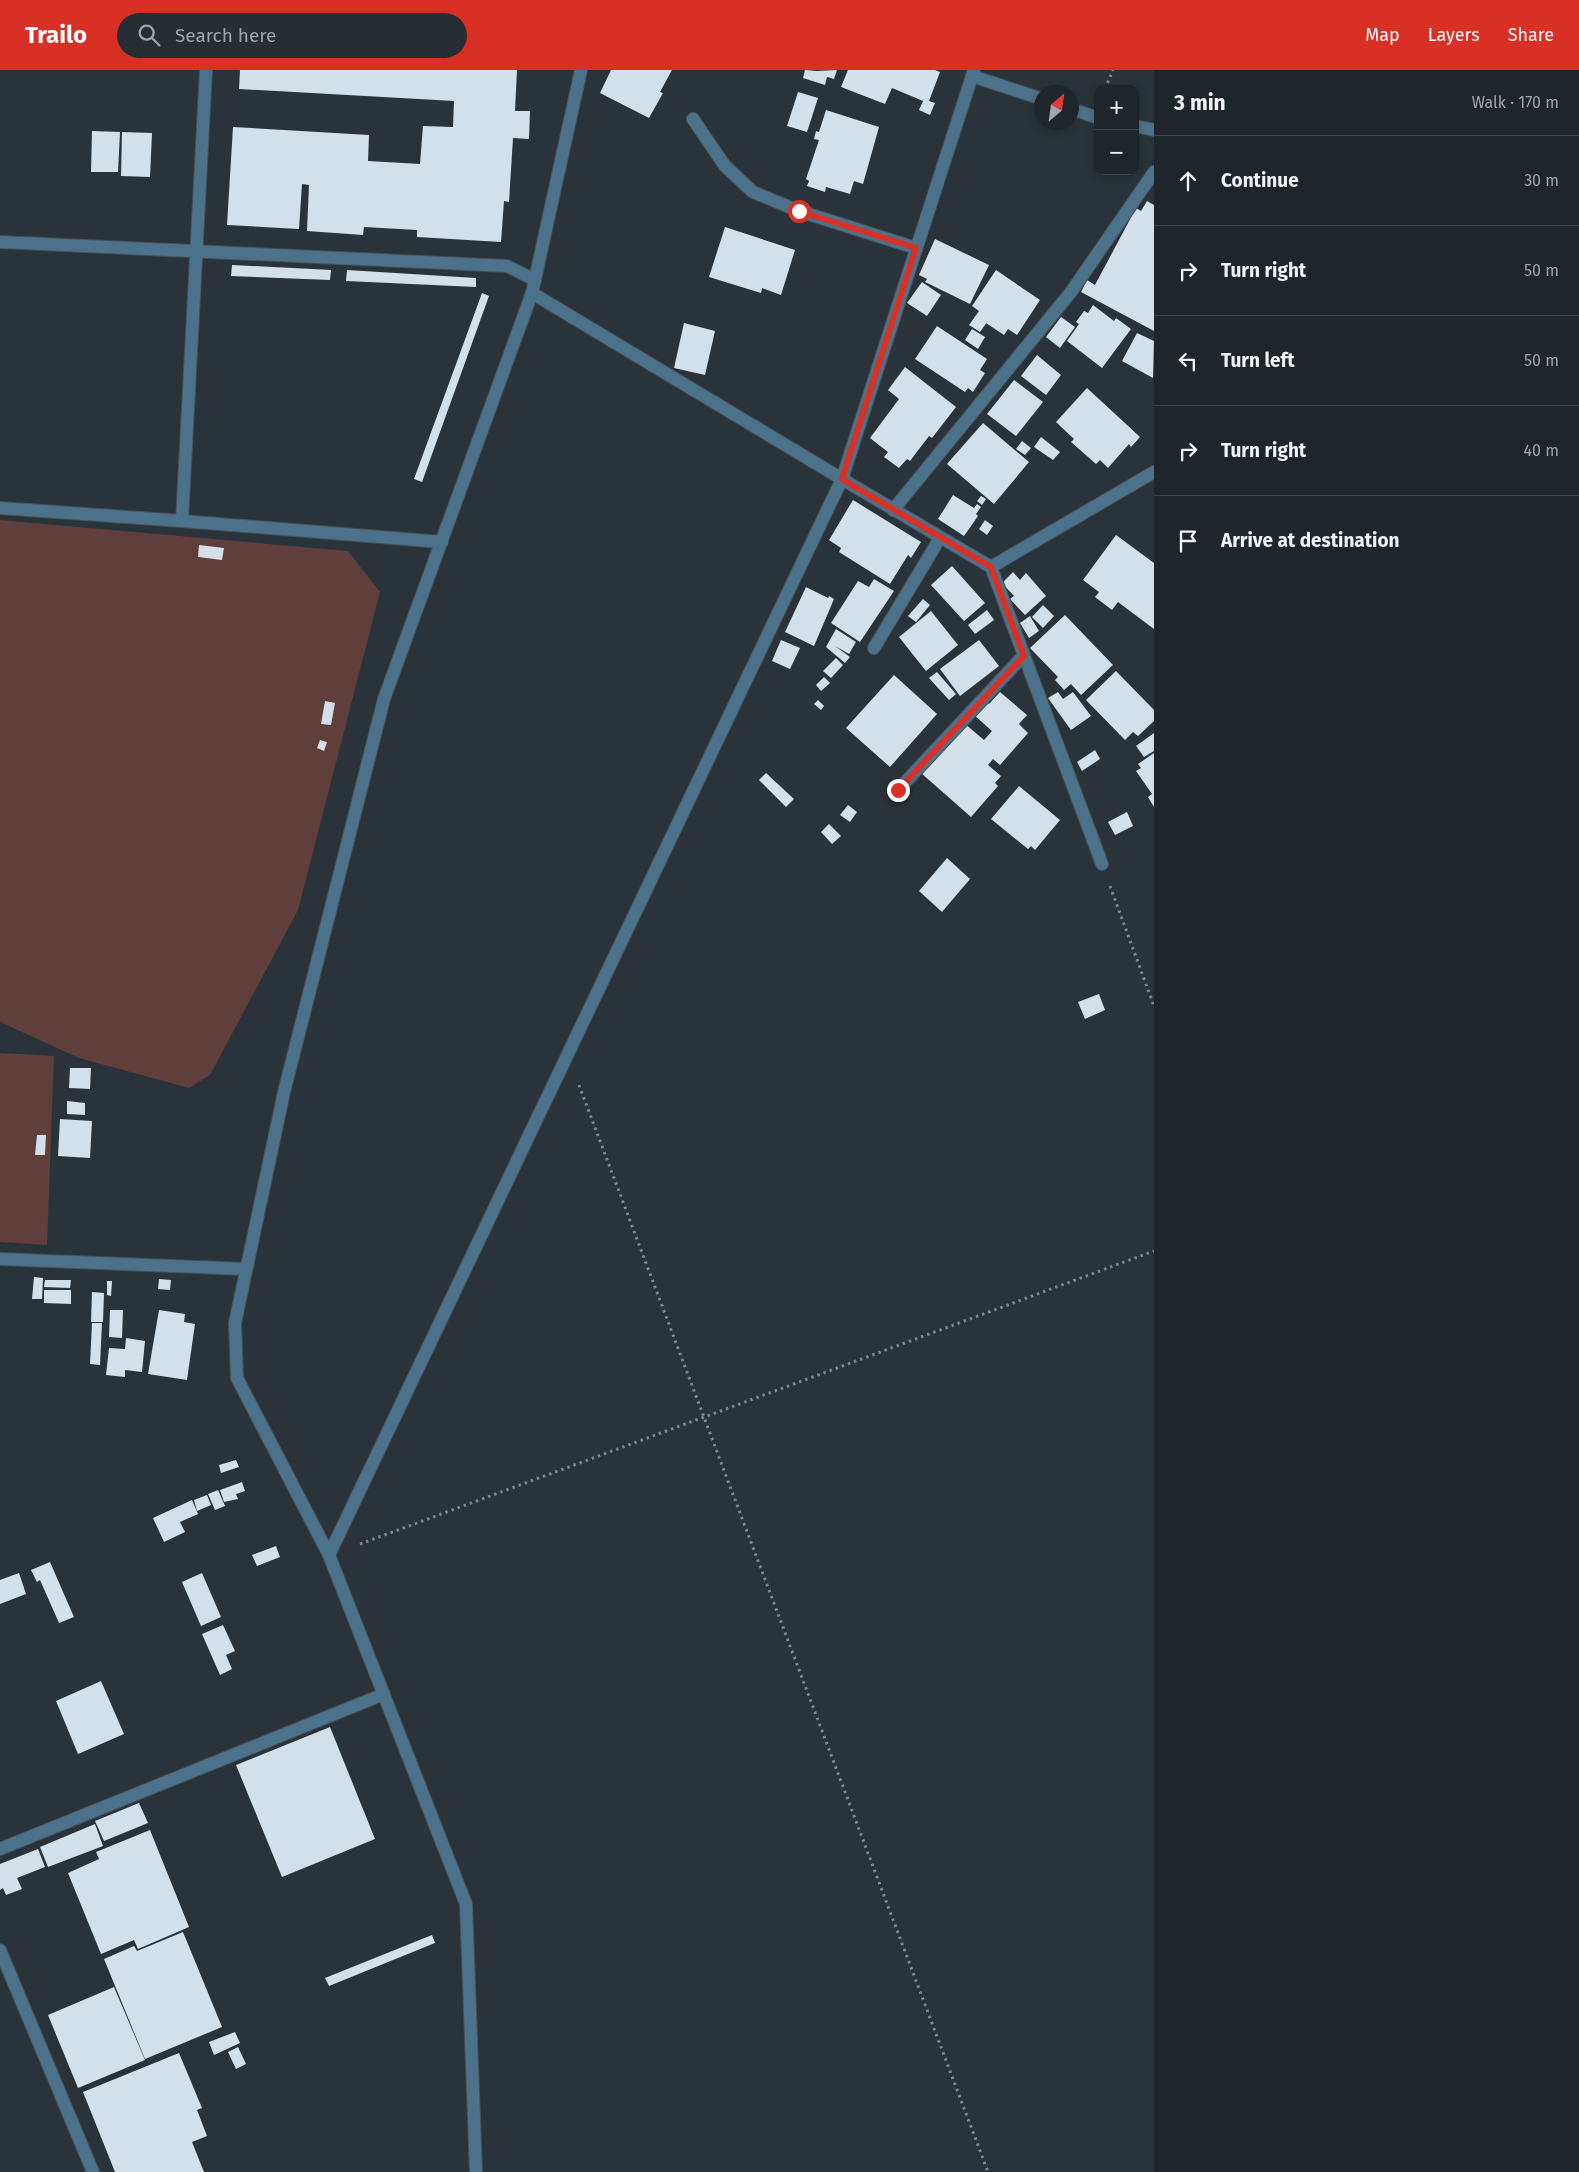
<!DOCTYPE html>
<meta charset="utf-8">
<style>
body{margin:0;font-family:"Fira Sans",sans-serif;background:#272e33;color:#f1f3f6}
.controls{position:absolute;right:15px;top:15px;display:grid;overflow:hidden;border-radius:10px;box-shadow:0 2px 8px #0003}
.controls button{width:45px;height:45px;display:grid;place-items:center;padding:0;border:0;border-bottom:1px solid #3c4347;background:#1f262b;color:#f1f3f6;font:25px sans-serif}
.compass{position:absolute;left:1034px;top:15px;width:45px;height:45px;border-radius:50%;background:#1f262b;box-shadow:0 2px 8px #0003;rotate:29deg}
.stop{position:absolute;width:15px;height:15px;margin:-11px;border:4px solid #d93025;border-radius:50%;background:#fff}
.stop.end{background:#d93025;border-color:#fff;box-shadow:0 1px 5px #0008}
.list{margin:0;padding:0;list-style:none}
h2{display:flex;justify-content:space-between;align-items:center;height:65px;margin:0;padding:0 20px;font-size:21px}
h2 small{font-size:16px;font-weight:400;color:#a1a5a9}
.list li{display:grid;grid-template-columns:32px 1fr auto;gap:15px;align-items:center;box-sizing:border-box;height:90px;padding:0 20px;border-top:1px solid #3c4347}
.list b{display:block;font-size:19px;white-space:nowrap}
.list em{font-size:16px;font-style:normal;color:#a1a5a9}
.icon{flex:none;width:28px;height:28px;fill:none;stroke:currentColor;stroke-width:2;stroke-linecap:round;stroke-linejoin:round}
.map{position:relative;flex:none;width:1154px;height:2102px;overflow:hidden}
header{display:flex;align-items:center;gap:30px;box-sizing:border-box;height:70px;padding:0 25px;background:#d93025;color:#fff}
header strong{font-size:24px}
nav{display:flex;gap:28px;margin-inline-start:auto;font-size:18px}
.search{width:350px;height:45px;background:#272e33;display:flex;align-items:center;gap:12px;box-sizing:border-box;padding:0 18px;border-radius:28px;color:#a1a5a9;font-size:19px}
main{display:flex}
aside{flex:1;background:#1f262b}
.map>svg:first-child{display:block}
</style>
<header>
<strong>Trailo</strong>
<div class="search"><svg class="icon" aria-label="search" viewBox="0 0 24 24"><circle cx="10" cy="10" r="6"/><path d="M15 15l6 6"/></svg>Search here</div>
<nav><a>Map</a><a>Layers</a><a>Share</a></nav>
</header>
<main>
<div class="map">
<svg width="1154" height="2102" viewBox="0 0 1154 2102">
<rect width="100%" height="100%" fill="#293339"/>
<g fill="#5f3e3b">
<path d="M0 450 348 481 380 522 298 840 210 1005 189 1018 79 988 0 952Z"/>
<path d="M0 983 54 986 47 1175 0 1172Z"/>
</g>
<g fill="#d3e0e9">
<path d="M240 0H517L515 41H530L529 69 513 68 509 132 504 131 501 172 417 167V160L364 157 363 165 307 161 309 115 302 114 299 159 227 155 233 57 369 65 368 91 420 94 423 56 453 57 454 31 239 19Z"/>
<path d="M611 0H672L660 22 663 23 649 48 600 23Z"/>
<path d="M805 0 817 1 837 0 834 9 827 7 825 15 803 8Z"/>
<path d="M848 0H935L940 2 929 31 935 33 930 45 919 40 923 31 892 18 885 34 841 17Z"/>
<path d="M798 22 818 28 807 62 787 56Z"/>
<path d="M826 40 879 57 863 114 854 111 850 124 826 117 825 122 807 116 809 111 806 109 819 70 814 69 816 61 819 62Z"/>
<path d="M92 61 120 62 118 102H91Z"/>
<path d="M122 62 152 63 150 107 121 106Z"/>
<path d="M1147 131 1154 135V261L1081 222 1087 210 1095 215 1136 138 1141 141Z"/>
<path d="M725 157 795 180 781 225 762 218 761 223 709 207Z"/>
<path d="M935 169 989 195 970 234 925 212 927 209 919 205Z"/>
<path d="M232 195 331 200 330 210 231 206Z"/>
<path d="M347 200 476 208V217L346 211Z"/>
<path d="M996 200 1040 230 1017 265 1008 259 1004 265 986 253 990 248 980 262 969 255 979 241 972 236Z"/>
<path d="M922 212 941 225 927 246 907 233Z"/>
<path d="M482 223 489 226 422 412 414 409Z"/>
<path d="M1093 235 1114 251 1116 248 1131 259 1102 298 1067 271 1079 254 1076 252 1084 241 1088 243Z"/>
<path d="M1061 247 1075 257 1060 278 1046 267Z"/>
<path d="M684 253 715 261 705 305 674 298Z"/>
<path d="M937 256 987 289 980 300 985 303 973 322 968 318 965 322 915 289Z"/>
<path d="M972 259 985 267 978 279 965 270Z"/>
<path d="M1137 263 1154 271 1153 308 1122 291Z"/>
<path d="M1037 285 1061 305 1046 325 1021 306Z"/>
<path d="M905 297 956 337 932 368 929 366 910 391 907 389 899 398 884 387 888 382 870 368 899 329 888 320Z"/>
<path d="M1014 310 1043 332 1016 366 987 344Z"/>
<path d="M1087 318 1140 367 1131 377 1129 374 1108 398 1100 390 1096 394 1071 372 1074 369 1056 352Z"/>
<path d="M983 353 1029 392 994 434 947 394Z"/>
<path d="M1041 367 1060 382 1053 390 1034 377Z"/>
<path d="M1022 371 1031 378 1025 385 1016 379Z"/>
<path d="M953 425 974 438 977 434 981 437 976 444 978 446 964 466 938 449Z"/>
<path d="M981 426 986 429 982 435 977 431Z"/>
<path d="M853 430 921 472 911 488 908 485 890 514 839 482 841 478 829 470Z"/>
<path d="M985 450 993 456 987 465 979 459Z"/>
<path d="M1116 465 1154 493V559L1118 532 1112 540 1095 527 1099 522 1083 510Z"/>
<path d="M199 475 224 478 222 490 198 487Z"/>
<path d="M952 496 985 533 964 551 931 515Z"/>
<path d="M1013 502 1020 510 1026 503 1046 526 1025 545 1010 529 1014 526 1002 513Z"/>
<path d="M874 509 894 521 860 572 831 553 858 511 869 517Z"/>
<path d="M806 517 828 528 829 526 834 529 814 576 785 562Z"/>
<path d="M923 529 930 535 916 552 908 546Z"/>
<path d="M1043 535 1054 546 1043 558 1032 547Z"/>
<path d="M987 540 994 550 975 564 968 555Z"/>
<path d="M931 541 958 575 926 601 899 567Z"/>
<path d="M1065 545 1113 595 1081 625 1071 614 1064 620 1055 610 1058 607 1030 578Z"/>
<path d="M1030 546 1039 561 1029 568 1020 553Z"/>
<path d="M836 559 856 572 849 584 835 576 850 587 845 593 826 577Z"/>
<path d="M781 570 800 578 790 599 772 591Z"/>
<path d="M979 570 999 596 960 626 940 599Z"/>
<path d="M836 588 843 595 831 608 823 601Z"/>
<path d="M1116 601 1154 640V651L1138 666 1133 662 1125 670 1086 630Z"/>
<path d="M937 602 956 624 949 630 929 608Z"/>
<path d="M894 605 937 644 890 697 846 658Z"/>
<path d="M824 607 830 613 821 621 816 615Z"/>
<path d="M1000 622 1027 645 1019 654 1028 663 1000 695 993 689 988 695 1001 706 995 713 998 716 971 747 921 703 964 653 984 670 992 661 974 645 986 631 989 634Z"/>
<path d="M1058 622 1063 629 1073 622 1091 646 1071 660 1048 628Z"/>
<path d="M818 630 824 636 821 640 814 634Z"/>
<path d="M325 631 335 633 331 655 321 654Z"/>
<path d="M1154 663V681L1144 687 1136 676Z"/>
<path d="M320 670 327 672 324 681 317 678Z"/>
<path d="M1095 680 1100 689 1082 701 1077 692Z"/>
<path d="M1154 683V737L1148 727 1152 724 1136 701 1141 698 1138 694Z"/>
<path d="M766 703 794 729 786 737 759 710Z"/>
<path d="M1019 716 1060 750 1035 780 1031 776 1028 779 991 749Z"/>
<path d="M848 735 857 742 850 752 840 745Z"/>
<path d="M1127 742 1133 756 1115 765 1108 752Z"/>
<path d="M829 754 841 766 832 774 821 762Z"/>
<path d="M947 788 970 809 942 842 919 821Z"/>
<path d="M1099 924 1105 940 1085 949 1078 932Z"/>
<path d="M70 998H91L90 1019 69 1018Z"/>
<path d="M67 1031 85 1033V1045L67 1044Z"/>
<path d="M60 1049 92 1051 90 1088 58 1086Z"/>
<path d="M37 1065H46L45 1085H35Z"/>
<path d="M34 1207 43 1208 42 1229H32Z"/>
<path d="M159 1209 171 1210 170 1220 158 1219Z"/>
<path d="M45 1210H71L70 1218 44 1217Z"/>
<path d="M107 1211H112L111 1226 107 1225Z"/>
<path d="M44 1220H71V1234L44 1233Z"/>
<path d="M92 1222 104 1223 103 1252H91Z"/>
<path d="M110 1240H123L122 1268 109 1267Z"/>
<path d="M159 1240 185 1244 184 1252 195 1254 187 1310 148 1304Z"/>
<path d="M92 1253H102L100 1295 90 1294Z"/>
<path d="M126 1268 145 1271 142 1302 125 1300V1307L106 1305 109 1278 125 1279Z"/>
<path d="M236 1390 239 1397 221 1403 219 1395Z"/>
<path d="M242 1412 245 1421 236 1424 238 1429 224 1432 220 1420Z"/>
<path d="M218 1420 225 1436 215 1440 208 1424Z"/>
<path d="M207 1425 211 1435 197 1441 194 1430Z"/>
<path d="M192 1430 198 1444 180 1452 185 1462 164 1472 153 1448Z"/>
<path d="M276 1476 280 1487 257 1496 252 1485Z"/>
<path d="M50 1492 74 1547 59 1553 40 1510 37 1512 31 1500Z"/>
<path d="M19 1503 26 1524 0 1534V1510Z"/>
<path d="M202 1503 221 1547 201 1556 182 1512Z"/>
<path d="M223 1555 235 1581 226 1585 232 1599 220 1605 202 1564Z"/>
<path d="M101 1611 124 1664 78 1684 56 1631Z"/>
<path d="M330 1657 375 1769 282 1807 236 1695Z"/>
<path d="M139 1733 148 1753 104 1771 95 1751Z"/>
<path d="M95 1754 103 1776 48 1797 40 1777Z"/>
<path d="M150 1760 189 1857 138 1879 134 1870 101 1884 68 1803 99 1789 96 1782Z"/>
<path d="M38 1779 45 1797 17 1808 22 1819 6 1825 3 1818 0 1820V1794Z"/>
<path d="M183 1862 222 1957 145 1989 104 1889 134 1876 137 1881Z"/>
<path d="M432 1865 435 1873 329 1916 325 1908Z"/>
<path d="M114 1917 145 1990 78 2018 48 1945Z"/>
<path d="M235 1962 240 1973 214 1985 209 1972Z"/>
<path d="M238 1977 246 1994 236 1999 228 1982Z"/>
<path d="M179 1983 202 2038 197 2040 207 2066 192 2072 204 2102H115L83 2022Z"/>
</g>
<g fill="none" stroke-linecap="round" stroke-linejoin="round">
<g stroke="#475056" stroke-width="14">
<g id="service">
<path d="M693 49 725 96 753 122 799 141 916 178"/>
<path d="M893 440 1071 222 1154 102"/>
<path d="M874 578 940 468"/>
<path d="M898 720 1024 585"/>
</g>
</g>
<g stroke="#475056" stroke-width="14">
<g id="minor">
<path d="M972 6 1042 29"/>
<path d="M1072 39 1098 48"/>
<path d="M1135 56 1154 60"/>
<path d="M0 172 507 196 535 210"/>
<path d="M532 223 842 409 974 0"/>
<path d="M0 438 182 451 206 0"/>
<path d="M182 451 442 472"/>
<path d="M991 497 1102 794"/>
<path d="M0 1189 246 1199"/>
<path d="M329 1485 842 409 991 497 1154 402"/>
<path d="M0 1779 384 1624"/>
<path d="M476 2102 466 1834 329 1485 237 1308 235 1253 284 1022 384 629 532 223 581 0"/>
</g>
</g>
<g stroke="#475056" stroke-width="14">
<path id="tertiary" d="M0 1880 93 2102"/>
</g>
<g stroke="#80888d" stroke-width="3" stroke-dasharray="2.5 4" stroke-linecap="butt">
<path d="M1105 19 1113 0"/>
<path d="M1110 816 1154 936"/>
<path d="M579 1015 988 2102"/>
<path d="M360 1474 1154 1181"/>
</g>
<use href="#service" stroke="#4c728b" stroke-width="12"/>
<use href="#minor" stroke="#4c728b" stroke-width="12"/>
<use href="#tertiary" stroke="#4c728b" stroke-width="12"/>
</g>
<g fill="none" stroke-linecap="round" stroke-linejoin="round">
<path stroke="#d93025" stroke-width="6" d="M799 141 916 178 842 409 991 497 1024 586 898 720"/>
</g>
</svg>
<div class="controls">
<button>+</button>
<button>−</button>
</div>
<svg class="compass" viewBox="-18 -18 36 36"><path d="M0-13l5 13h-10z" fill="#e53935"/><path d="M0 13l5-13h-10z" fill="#a1a5a9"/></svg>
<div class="stop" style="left:799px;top:141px"></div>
<div class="stop end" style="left:898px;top:720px"></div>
</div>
<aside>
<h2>3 min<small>Walk · 170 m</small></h2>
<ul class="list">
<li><svg class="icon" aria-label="ahead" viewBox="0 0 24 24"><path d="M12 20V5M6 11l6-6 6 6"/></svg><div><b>Continue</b></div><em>30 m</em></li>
<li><svg class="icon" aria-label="right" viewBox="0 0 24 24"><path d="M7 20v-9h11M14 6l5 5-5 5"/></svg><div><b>Turn right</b></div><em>50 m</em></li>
<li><svg class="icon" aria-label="left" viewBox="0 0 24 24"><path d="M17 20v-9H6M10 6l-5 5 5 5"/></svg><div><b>Turn left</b></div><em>50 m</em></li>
<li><svg class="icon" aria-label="right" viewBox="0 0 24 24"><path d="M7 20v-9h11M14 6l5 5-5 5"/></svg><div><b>Turn right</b></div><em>40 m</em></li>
<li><svg class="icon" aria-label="arrive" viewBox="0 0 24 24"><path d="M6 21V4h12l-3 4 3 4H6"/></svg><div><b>Arrive at destination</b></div></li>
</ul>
</aside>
</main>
